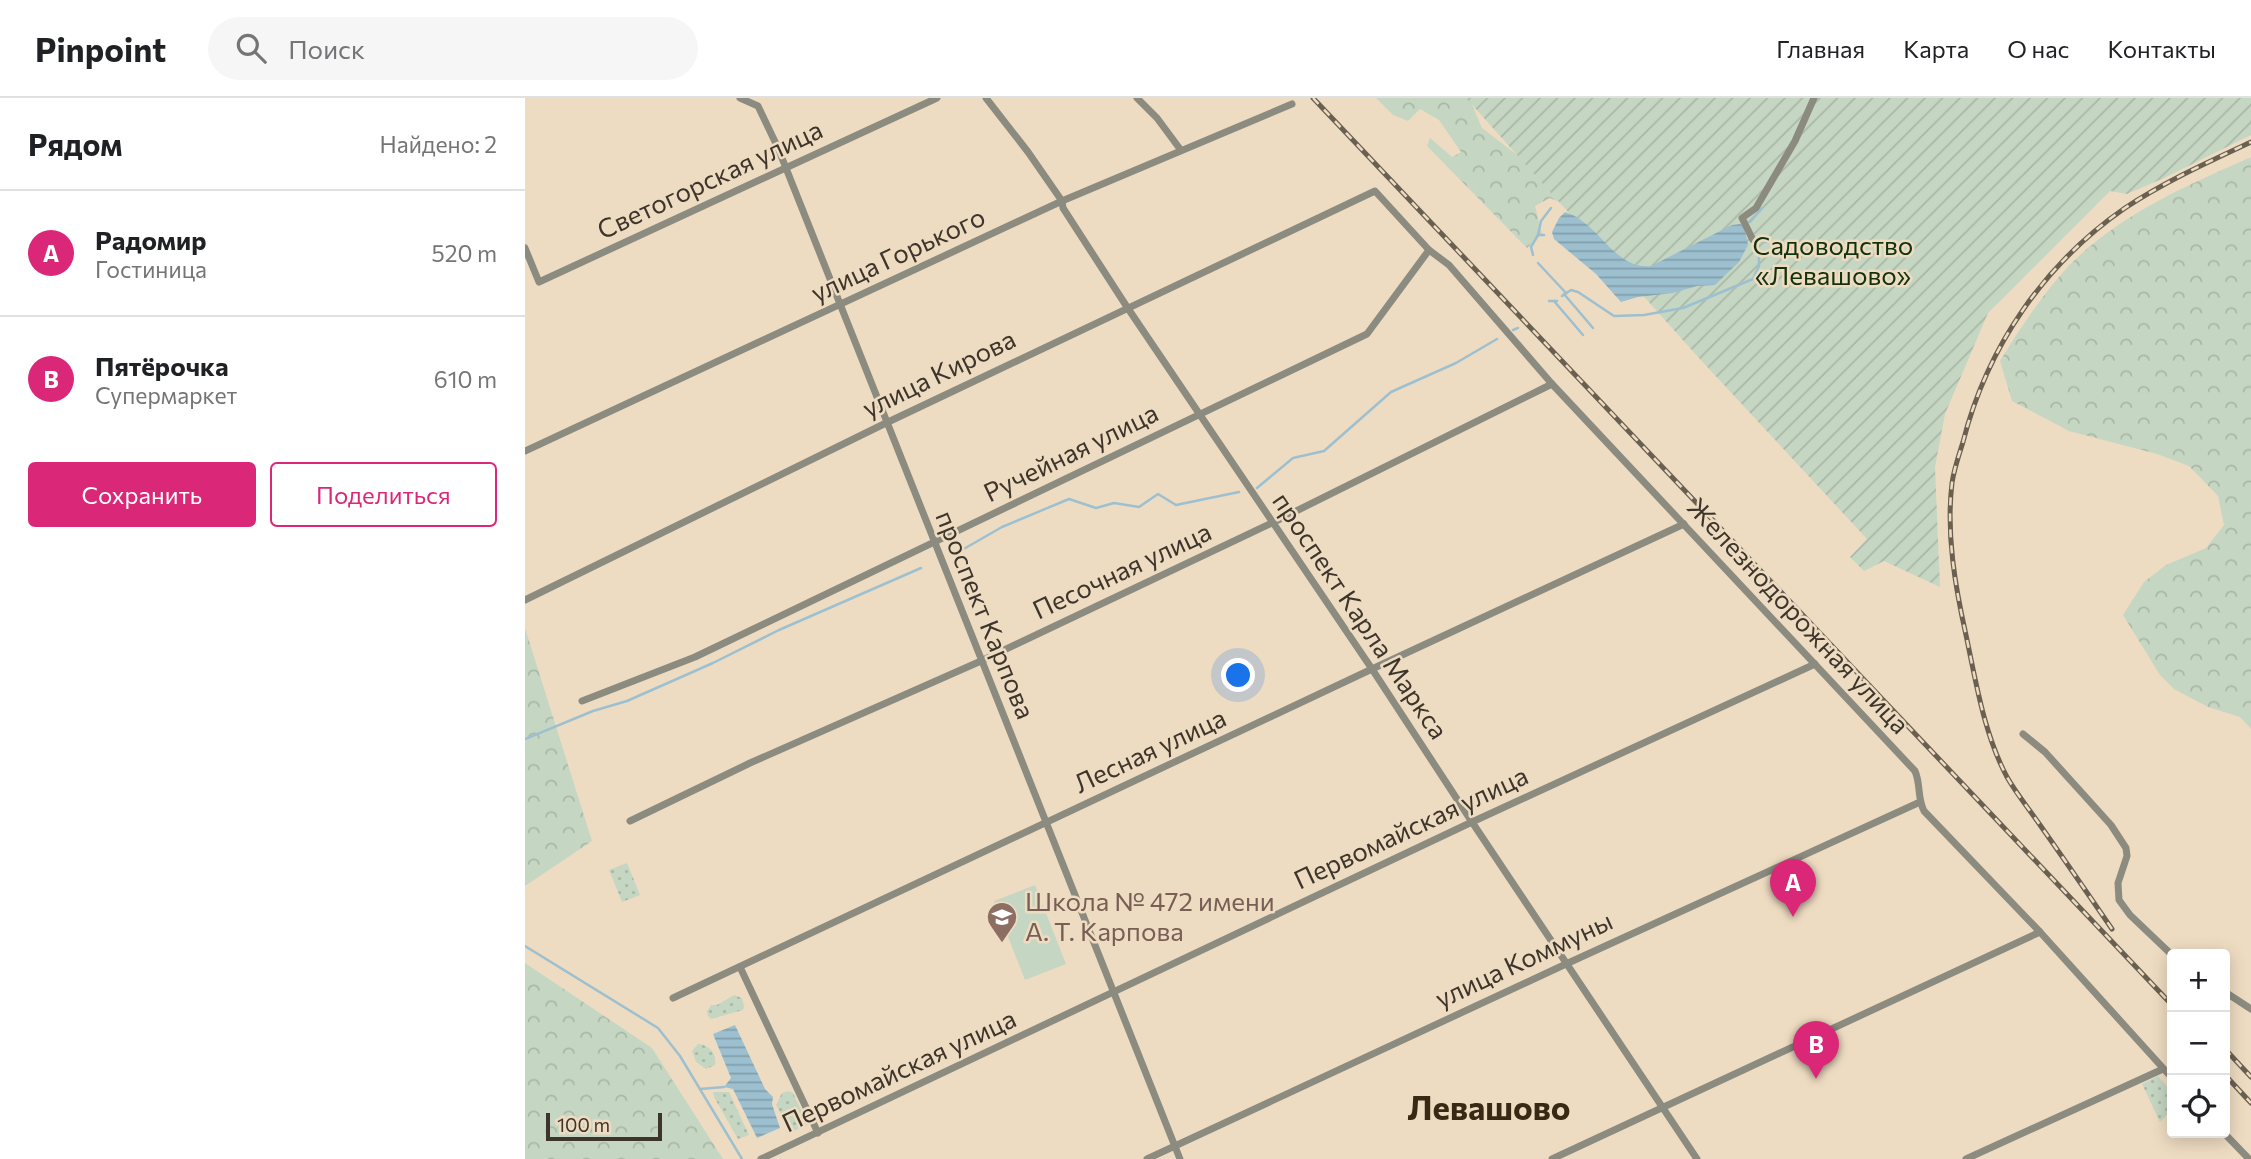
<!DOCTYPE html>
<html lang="ru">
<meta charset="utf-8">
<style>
body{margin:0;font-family:Commissioner,sans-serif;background:#f6f6f6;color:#202124}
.controls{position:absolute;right:21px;bottom:21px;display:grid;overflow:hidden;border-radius:7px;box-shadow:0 4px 18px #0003}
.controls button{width:63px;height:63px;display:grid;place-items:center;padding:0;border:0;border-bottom:2px solid #e0e0e0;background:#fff;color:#202124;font:35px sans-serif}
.scale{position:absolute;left:21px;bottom:18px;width:116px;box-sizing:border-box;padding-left:7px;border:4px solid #3d352b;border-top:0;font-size:19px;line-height:24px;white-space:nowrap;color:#3d352b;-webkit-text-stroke:5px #eedcc2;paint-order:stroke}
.you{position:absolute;left:714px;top:578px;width:24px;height:24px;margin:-18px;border:5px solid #fff;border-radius:50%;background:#1a73e8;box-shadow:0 0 0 10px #1a73e833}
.badge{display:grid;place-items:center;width:46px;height:46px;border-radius:50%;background:#db2777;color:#fff;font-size:23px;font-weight:700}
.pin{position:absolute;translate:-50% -58px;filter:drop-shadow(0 2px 4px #0008)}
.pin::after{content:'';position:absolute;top:37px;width:24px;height:21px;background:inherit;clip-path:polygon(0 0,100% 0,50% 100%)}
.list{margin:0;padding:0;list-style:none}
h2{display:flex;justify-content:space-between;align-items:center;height:91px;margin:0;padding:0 28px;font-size:30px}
h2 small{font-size:23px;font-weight:400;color:#757577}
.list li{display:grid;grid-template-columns:46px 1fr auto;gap:21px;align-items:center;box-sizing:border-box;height:126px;padding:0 28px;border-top:2px solid #e0e0e0}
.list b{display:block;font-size:26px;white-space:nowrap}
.list p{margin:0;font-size:23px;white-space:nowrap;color:#757577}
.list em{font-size:23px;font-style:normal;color:#757577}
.actions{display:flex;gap:14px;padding:21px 28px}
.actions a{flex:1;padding:16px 0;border:2px solid #db2777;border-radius:7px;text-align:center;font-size:24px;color:#db2777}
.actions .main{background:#db2777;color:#fff}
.icon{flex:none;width:38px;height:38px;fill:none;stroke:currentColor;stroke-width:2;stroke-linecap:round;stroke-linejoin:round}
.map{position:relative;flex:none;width:1726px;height:1061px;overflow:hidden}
header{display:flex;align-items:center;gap:42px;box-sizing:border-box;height:98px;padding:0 35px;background:#fff;border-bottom:2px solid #e0e0e0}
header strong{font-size:33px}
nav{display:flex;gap:38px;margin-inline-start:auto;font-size:24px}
.search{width:490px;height:63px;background:#f6f6f6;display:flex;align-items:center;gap:18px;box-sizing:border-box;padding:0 24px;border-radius:38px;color:#757577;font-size:26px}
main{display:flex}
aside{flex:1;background:#fff}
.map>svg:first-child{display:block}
</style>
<header>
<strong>Pinpoint</strong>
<div class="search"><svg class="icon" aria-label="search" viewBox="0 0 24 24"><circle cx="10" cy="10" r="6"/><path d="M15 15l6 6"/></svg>Поиск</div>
<nav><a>Главная</a><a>Карта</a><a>О нас</a><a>Контакты</a></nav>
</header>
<main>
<aside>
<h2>Рядом<small>Найдено: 2</small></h2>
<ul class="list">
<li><span class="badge">A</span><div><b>Радомир</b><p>Гостиница</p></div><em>520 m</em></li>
<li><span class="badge">B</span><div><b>Пятёрочка</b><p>Супермаркет</p></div><em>610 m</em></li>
</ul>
<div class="actions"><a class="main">Сохранить</a><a>Поделиться</a></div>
</aside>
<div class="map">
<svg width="1726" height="1061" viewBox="0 0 1726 1061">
<defs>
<pattern id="forest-crowns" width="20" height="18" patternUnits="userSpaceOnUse" patternTransform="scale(1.75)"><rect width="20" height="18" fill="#c5d6c2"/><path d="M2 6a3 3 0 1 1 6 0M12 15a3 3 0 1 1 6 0" fill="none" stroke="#aab8a7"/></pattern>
<pattern id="park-dots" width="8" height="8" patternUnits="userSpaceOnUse" patternTransform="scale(1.75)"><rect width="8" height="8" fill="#c5d6c2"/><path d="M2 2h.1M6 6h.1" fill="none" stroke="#aab8a7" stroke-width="1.8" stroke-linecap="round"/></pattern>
<pattern id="garden-furrows" width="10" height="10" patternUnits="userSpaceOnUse" patternTransform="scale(1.75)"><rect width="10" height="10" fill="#c5d6c2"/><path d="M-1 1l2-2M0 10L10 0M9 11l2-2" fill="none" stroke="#aab8a7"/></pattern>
<pattern id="water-rules" width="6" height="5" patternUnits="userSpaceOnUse" patternTransform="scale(1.75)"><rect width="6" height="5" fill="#9dc0d0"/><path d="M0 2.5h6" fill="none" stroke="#819da9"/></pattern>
</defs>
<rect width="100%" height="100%" fill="#eedcc2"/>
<g fill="url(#forest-crowns)">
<path d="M851 0H944L957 30 1025 82 1062 116 1025 100 1010 108 1017 136 1002 150 902 48 905 40 927 59 936 54 914 22 895 11 883 23 868 17Z"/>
<path d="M1726 59V631L1715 619 1683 609 1649 591 1635 577 1598 517 1619 484 1641 467 1681 450 1699 427 1693 398 1664 368 1632 356 1544 333 1487 303 1475 263C1493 234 1511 206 1533 180 1582 122 1658 89 1726 59Z"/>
<path d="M0 530 67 743 0 788Z"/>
<path d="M0 865 127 950 198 1061H0Z"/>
</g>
<g fill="url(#park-dots)">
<path d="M102 765 115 797 97 804 84 772Z"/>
<path d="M209 897 217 900 219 908 218 912 186 921 183 918 182 913 186 907H192Z"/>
<path d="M173 946C184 947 192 955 190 967L181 971 171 964 167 953Z"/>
<path d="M1633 978 1647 994V1012L1635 1024 1617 986Z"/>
<path d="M264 993 268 995 283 1027 266 1034 251 1007 257 995Z"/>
<path d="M188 994H204L224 1037 213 1041 189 999Z"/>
</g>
<path fill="url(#garden-furrows)" d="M941 0H1726V37L1637 81 1602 96 1585 93 1463 215 1420 316 1410 369 1415 489 1359 463 1339 473 1325 459 1342 441 1173 259Z"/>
<path fill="#c5d6c2" d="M510 787 541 866 500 882 469 803Z"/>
<g fill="url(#water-rules)">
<path d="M1040 114C1074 124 1089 172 1126 168L1207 127 1215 126 1219 128 1223 147 1214 164 1190 187 1172 188 1148 195 1113 199 1096 204 1071 176 1029 141 1027 134 1034 120Z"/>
<path d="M210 927 240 991 248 999 247 1006 255 1030 232 1040 208 991 199 989 206 980 188 936Z"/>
</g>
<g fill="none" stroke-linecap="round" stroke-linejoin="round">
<g stroke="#9dc0d0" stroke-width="2.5">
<path d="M1225 124 1237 110"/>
<path d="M1013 137 1016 123 1026 110"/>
<path d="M1239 144 1252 143"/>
<path d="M1008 157 1006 149 1013 137H1019"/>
<path d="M1013 165 1041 195"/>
<path d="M1039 196 1068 230"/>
<path d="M1037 198 1046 192 1053 194 1089 218 1119 217 1158 210 1228 181 1234 168V152"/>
<path d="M1024 203H1032"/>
<path d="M1029 203 1058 237"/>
<path d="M988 232 993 230"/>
<path d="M732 390 768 360 799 353 866 294 931 265 972 241"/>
<path d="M430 456 477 429 544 401 571 410 589 405 614 409 633 396 651 407 714 394"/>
<path d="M0 641 68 613 102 603 188 565 254 532 396 470"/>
<path d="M0 848 133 930 155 958 217 1061"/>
<path d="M175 991 199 989"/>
</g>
<g stroke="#8c8b7f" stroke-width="7">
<path d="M215 0 233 8 253 50 655 1061"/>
<path d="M461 0 503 54 537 103 538 110 602 209 847 571 947 724 1172 1061"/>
<path d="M612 0 632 20 655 51"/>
<path d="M1228 142 1217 120 1231 110 1270 43 1289 0"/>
<path d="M0 150 14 184 412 0"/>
<path d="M0 353 537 103 767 6"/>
<path d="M0 502 361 325 850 93 904 152 924 167 1027 286 1390 673C1396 687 1392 699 1399 713L1515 834 1647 980"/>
<path d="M57 603 170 559 842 236 904 152"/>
<path d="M1498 636 1520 654 1586 727 1601 750 1602 758 1593 785 1594 802 1605 817 1647 857"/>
<path d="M105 723 225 665 456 563 747 425 1027 286"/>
<path d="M215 869 293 1035"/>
<path d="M1700 894 1726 911"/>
<path d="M148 900 847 571 1159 426"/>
<path d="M1699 1035 1724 1061"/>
<path d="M236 1061 947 724 1290 566"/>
<path d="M622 1061 1041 866 1395 704"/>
<path d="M1027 1061 1515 834"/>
<path d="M1441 1061 1638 971"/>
</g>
<g stroke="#6a6052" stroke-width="5">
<g id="rail">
<path d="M788 0 1647 907"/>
<path d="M1587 831C1563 796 1539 761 1515 727 1504 711 1491 695 1482 679 1459 636 1451 584 1441 537 1430 488 1421 435 1427 385 1429 371 1434 357 1438 344 1462 249 1519 166 1600 110 1639 84 1683 64 1726 44"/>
<path d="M1700 951 1726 979"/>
<path d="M1700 977 1726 1005"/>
</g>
</g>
<use href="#rail" stroke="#eedcc2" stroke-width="2.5" stroke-dasharray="8" stroke-linecap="butt"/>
</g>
<defs>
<g id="school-pin" transform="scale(1.575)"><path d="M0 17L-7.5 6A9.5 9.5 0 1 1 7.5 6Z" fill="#8d6e63" stroke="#eedcc2"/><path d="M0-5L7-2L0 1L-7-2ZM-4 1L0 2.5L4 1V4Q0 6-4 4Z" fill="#fff"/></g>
</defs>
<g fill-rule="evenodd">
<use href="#school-pin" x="477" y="819"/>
</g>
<g text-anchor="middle" stroke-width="5" stroke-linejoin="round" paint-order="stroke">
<g font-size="26" fill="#3d352b" stroke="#eedcc2">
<text transform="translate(185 82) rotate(-25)" y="9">Светогорская улица</text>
<text transform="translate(373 157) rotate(-25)" y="9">улица Горького</text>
<text transform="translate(414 276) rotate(-26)" y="9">улица Кирова</text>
<text transform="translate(546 355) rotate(-26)" y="9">Ручейная улица</text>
<text transform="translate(597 473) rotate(-25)" y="9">Песочная улица</text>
<text transform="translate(460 517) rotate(68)" y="9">проспект Карпова</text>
<text transform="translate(835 518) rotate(56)" y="9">проспект Карла Маркса</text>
<text transform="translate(1273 518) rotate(47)" y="9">Железнодорожная улица</text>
<text transform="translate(625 653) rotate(-25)" y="9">Лесная улица</text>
<text transform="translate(886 730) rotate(-25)" y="9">Первомайская улица</text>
<text transform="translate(999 862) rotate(-25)" y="9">улица Коммуны</text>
<text transform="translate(374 973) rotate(-25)" y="9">Первомайская улица</text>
</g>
<g font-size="26" fill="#11320c" stroke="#eedcc2">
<text x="1308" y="157">Садоводство<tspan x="1308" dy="30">«Левашово»</tspan></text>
</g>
<g font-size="26" fill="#785e54" stroke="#eedcc2" text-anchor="start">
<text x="500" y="813">Школа № 472 имени<tspan x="500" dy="30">А. Т. Карпова</tspan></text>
</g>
<g font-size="33" font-weight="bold" fill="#372913" stroke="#eedcc2">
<text x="964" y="1022">Левашово</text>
</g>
</g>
</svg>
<div class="controls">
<button>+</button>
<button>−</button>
<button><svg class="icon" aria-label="locate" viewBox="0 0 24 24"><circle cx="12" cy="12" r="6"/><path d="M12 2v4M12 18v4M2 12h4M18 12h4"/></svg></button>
</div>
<div class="scale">100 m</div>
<div class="you"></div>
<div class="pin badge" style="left:1268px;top:819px">A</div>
<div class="pin badge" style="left:1291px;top:981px">B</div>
</div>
</main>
